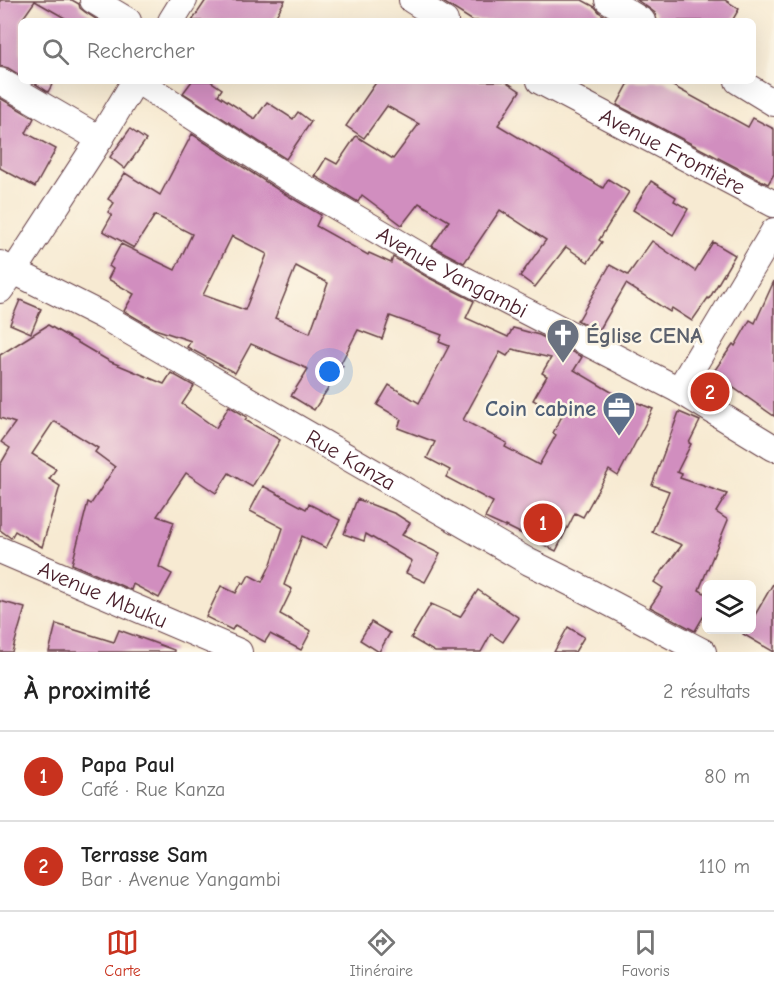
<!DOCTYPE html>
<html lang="fr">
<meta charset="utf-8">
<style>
body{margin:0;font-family:"Comic Neue",sans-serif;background:#f6f6f6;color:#222}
.controls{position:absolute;right:18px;bottom:18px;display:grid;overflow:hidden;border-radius:9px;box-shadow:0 6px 24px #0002}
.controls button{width:54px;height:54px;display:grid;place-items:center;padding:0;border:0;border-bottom:2px solid #e0e0e0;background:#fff;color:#222;font:30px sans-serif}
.you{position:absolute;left:330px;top:372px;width:21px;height:21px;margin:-15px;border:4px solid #fff;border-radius:50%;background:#1a73e8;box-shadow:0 0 0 9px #1a73e833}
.badge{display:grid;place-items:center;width:39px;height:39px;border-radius:50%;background:#c8321e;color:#fff;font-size:20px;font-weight:700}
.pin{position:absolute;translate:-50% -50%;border:3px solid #fff;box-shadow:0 2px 6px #0006}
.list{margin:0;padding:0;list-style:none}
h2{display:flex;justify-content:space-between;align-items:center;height:78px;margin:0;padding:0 24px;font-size:26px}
h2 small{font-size:20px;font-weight:400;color:#767676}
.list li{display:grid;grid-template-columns:39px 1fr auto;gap:18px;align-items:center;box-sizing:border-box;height:90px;padding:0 24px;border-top:2px solid #e0e0e0}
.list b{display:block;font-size:22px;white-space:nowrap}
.list p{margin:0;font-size:20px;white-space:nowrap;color:#767676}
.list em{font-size:20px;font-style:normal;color:#767676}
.icon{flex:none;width:33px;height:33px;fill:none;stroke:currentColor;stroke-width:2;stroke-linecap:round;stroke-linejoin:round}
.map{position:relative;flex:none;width:774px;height:652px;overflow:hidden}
.search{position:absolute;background:#fff;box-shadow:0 6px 24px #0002;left:18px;right:18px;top:18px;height:66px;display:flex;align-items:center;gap:15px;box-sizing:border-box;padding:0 21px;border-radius:9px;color:#767676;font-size:22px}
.sheet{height:258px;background:#fff}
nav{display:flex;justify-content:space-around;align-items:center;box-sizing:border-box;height:84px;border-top:2px solid #e0e0e0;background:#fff;font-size:16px;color:#767676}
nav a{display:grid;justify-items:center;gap:3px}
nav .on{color:#c8321e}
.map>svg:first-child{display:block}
</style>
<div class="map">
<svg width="774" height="652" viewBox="0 0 774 652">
<rect width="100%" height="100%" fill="#fcf5e5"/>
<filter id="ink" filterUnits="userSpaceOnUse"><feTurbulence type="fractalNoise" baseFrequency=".0167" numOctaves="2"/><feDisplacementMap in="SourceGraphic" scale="12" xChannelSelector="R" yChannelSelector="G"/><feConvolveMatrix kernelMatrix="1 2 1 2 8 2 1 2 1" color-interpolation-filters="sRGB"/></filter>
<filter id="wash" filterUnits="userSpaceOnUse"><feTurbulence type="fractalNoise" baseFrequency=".008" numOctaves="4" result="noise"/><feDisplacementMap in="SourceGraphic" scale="24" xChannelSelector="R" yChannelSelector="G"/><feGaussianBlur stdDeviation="1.35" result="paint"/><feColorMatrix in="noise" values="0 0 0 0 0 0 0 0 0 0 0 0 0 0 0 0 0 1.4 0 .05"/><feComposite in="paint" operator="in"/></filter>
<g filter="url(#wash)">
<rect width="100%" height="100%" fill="#f7ead2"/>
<g id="blocks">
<g fill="#d18ebf" fill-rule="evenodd">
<path d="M0 0H72L79 4 80 8 85 12 99 21H70L35 1 21 21V76L8 68 0 66Z"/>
<path d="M206 0H285L273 21H192Z"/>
<path d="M440 0H582L595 7 600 13 613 21H473Z"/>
<path d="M637 0H725L739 9 732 21H657L655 13 650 9Z"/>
<path d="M31 81H54L48 92Z"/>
<path d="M192 81H210L222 89 218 95 255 119 267 102 293 119 298 112 311 122 286 159 183 93Z"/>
<path d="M377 81H505L520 91 498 125 603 188 608 179 629 192 599 240 602 242 588 262 566 247 535 287 520 276 546 240 500 210 464 263 432 246 449 221 419 203 402 225 362 195 358 202 315 176 326 158 337 164 356 136 393 159 419 124 387 106 364 138 346 126Z"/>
<path d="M630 81H664L748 127 753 118 774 129V174L768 184 617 105Z"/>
<path d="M0 98 34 118 26 133 56 149 35 187 0 168Z"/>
<path d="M130 129 146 140 125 169 110 157Z"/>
<path d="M192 134 280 191 321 215 316 226 368 255 369 253 391 263 393 257 429 278 474 301 466 318 508 337 513 328 539 335 582 357 574 370 613 393 653 409 618 476 609 470 583 517 575 513 556 551 506 526 505 527 485 518 493 502 446 477 450 470 427 458 435 442 398 428 401 419 377 405 389 385 419 403 449 346 439 342 442 335 390 316 382 339 358 330 340 365 343 366 314 410 291 396 308 369 251 344 235 373 187 347 191 341 155 329 124 311 134 294 108 279 113 269 109 266 121 244 175 270 192 234 155 215 134 248 103 231 112 215 108 212 114 203 108 199 125 173 160 195ZM232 236 267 254 245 310 203 295ZM296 266 328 283 310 333 275 318ZM512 349 551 358 542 373 547 376 533 400 562 416 553 433 556 435 539 465 505 447 507 443 463 420 500 352 507 356Z"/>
<path d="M651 181 676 197 674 201 688 209 673 235 633 210Z"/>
<path d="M652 241 695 271 713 242 735 255 709 299 708 298 692 321 672 308 670 312 626 284 600 329 598 328 597 331 577 320 578 319H579L610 265 628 275Z"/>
<path d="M774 281V416L725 382 719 397 703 387 733 344 735 346 750 320 755 323Z"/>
<path d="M20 300 41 309 31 333 10 324Z"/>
<path d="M48 325 109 361 164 384 171 373 194 386 182 404 216 428 229 406 247 417 245 420 280 440 252 487 229 473 216 493 186 473 157 516 174 522 159 567 172 574 159 598 133 584 131 590 72 564 88 502 91 504 115 467 95 452 98 448 54 421 32 454 56 469 49 479 60 486 42 547 15 531 11 538 0 530V465L10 448 1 442 15 423 0 418V355Z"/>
<path d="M679 412 700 421 689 443 691 444 677 472 682 474 680 478 727 494 716 512 728 520 699 590 706 594V612L695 631 650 607 663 588 654 582 682 545 652 532 669 491 652 485Z"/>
<path d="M263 486 306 509 309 504 340 520 326 548 302 536 284 585 292 589 280 614 311 631 301 650 270 634 265 642 235 625 232 630 206 617 221 586 236 593 242 582 244 584 249 575 262 582 271 564 283 528 250 511Z"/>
<path d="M357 499 396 514 410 523 402 535 440 554 425 582 406 573 412 561 366 534 364 541 344 534Z"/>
<path d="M774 582V652L743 634 746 630H752V620Z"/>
<path d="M478 590 519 618 503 642 491 634 481 652H435L411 638 431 604 460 617Z"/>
<path d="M0 601 25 608 12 652H0Z"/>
<path d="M371 622 390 633 379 652 360 640Z"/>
<path d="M56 624 114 642 119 630 174 650V652H49Z"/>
<path d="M568 627 584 637 575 652H554Z"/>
</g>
</g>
</g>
<g filter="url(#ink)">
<use href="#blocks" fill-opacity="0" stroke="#643d44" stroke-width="1.5"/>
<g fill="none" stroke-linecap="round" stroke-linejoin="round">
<g stroke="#643d44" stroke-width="28">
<g id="street">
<path d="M93 0 128 21"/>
<path d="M412 0 445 21"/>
<path d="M608 0 642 21"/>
<path d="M171 21 184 0"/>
<path d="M0 81 100 139"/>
<path id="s1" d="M138 81 288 178 436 265 679 390 774 448"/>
<path id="s2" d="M540 81 774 204"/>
<path d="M738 81 774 103"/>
<path id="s3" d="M0 264 103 316 529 562C588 590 645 622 703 652"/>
<path d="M0 290 14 271 100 139 135 81"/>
<path d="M679 390 774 231"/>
<path id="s4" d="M0 550 239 652"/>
</g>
</g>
<use href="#street" stroke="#fff" stroke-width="26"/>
</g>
</g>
<defs>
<g id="church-pin" transform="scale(1.725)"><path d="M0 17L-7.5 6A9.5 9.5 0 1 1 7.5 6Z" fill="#6b7280" stroke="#fcf5e5"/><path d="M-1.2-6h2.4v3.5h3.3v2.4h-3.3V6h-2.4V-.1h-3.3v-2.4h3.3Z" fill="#fff"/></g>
<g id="office-pin" transform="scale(1.725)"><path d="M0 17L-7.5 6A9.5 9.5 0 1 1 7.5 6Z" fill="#5c6f8a" stroke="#fcf5e5"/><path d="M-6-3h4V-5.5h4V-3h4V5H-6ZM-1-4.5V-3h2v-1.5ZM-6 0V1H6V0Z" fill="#fff"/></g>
</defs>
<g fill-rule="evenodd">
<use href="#church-pin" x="563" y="335"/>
<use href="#office-pin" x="619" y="408"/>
</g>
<g text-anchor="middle" stroke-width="5" stroke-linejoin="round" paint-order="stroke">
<g font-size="22" fill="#4a1f2b" stroke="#fcf5e5">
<text dy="8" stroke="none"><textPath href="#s2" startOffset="150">Avenue Frontière</textPath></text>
<text dy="8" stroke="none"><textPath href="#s1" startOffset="368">Avenue Yangambi</textPath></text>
<text dy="8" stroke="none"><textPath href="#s3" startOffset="402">Rue Kanza</textPath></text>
<text dy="8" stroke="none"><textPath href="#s4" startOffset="112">Avenue Mbuku</textPath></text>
</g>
<g font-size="22" font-weight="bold" fill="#5b616d" stroke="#fcf5e5" text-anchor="start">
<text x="586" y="343">Église CENA</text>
</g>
<g font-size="22" font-weight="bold" fill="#4e5e75" stroke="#fcf5e5" text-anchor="end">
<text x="596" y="416">Coin cabine</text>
</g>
</g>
</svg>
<div class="controls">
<button><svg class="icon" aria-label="layers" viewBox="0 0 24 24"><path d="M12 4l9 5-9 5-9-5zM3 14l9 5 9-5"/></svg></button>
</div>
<div class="you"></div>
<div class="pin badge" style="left:543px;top:523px">1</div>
<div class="pin badge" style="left:710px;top:392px">2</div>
<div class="search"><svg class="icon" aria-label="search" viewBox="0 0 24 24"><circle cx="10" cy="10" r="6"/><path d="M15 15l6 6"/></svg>Rechercher</div>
</div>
<section class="sheet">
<h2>À proximité<small>2 résultats</small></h2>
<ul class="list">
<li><span class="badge">1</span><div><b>Papa Paul</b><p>Café · Rue Kanza</p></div><em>80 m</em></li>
<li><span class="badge">2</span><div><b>Terrasse Sam</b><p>Bar · Avenue Yangambi</p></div><em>110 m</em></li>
</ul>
</section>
<nav>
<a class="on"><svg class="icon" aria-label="map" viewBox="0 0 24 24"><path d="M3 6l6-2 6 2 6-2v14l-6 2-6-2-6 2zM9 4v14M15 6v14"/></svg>Carte</a>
<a><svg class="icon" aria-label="directions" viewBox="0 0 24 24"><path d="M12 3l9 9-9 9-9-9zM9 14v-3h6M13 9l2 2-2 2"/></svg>Itinéraire</a>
<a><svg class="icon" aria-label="saved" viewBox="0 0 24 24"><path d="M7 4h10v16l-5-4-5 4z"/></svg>Favoris</a>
</nav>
